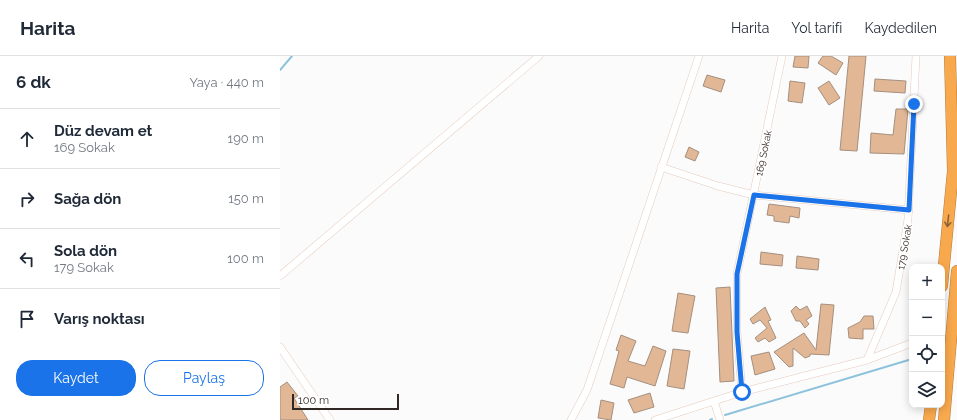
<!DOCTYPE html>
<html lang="tr">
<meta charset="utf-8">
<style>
body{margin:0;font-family:Raleway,sans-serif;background:#f6f6f7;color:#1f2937}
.controls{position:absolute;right:12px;bottom:12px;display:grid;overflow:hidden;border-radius:8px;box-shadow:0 2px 10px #0003}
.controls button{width:36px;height:36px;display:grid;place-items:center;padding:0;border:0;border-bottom:1px solid #e0e1e3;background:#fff;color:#1f2937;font:20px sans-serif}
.scale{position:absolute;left:12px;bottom:10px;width:107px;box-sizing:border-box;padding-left:4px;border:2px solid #322823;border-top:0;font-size:11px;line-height:14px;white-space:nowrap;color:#322823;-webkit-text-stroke:3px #fff;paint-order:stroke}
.stop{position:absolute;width:12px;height:12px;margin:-9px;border:3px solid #1a73e8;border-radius:50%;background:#fff}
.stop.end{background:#1a73e8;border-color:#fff;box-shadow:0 1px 4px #0008}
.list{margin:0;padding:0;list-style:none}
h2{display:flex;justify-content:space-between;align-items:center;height:52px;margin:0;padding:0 16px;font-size:17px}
h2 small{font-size:13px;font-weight:400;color:#747a83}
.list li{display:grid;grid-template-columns:26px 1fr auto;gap:12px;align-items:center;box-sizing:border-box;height:60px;padding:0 16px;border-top:1px solid #e0e1e3}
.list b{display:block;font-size:15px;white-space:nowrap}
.list p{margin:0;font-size:13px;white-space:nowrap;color:#747a83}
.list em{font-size:13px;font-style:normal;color:#747a83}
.actions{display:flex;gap:8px;padding:12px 16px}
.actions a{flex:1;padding:9px 0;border:1px solid #1a73e8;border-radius:16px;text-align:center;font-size:14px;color:#1a73e8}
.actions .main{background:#1a73e8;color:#fff}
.icon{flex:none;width:22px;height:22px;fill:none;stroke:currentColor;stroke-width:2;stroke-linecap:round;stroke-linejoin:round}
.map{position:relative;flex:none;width:677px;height:364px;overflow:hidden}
header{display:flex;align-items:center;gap:24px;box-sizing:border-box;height:56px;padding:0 20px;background:#fff;border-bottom:1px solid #e0e1e3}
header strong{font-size:19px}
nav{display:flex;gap:22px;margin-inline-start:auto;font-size:14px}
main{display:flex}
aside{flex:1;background:#fff}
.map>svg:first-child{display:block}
</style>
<header>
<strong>Harita</strong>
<nav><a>Harita</a><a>Yol tarifi</a><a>Kaydedilen</a></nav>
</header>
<main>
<aside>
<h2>6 dk<small>Yaya · 440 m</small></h2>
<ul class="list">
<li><svg class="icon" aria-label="ahead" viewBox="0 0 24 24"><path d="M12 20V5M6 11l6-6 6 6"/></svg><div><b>Düz devam et</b><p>169 Sokak</p></div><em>190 m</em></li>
<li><svg class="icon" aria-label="right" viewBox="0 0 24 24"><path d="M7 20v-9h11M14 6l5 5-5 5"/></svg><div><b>Sağa dön</b></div><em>150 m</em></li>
<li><svg class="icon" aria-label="left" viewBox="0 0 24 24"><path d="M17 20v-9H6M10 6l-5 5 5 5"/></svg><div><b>Sola dön</b><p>179 Sokak</p></div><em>100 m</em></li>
<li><svg class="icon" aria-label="arrive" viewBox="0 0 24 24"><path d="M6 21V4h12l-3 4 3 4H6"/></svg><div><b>Varış noktası</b></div></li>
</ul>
<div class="actions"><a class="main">Kaydet</a><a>Paylaş</a></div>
</aside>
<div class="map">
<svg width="677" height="364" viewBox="0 0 677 364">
<rect width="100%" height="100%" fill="#fbfbfb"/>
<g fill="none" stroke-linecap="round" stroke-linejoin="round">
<g stroke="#8dc2dc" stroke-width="2">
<path d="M0 14 12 0"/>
<path d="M445 359 632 303"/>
<path d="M430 364 432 363"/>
</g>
</g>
<g fill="#e1b795" stroke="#a58f7e">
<path d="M515 0H529L528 12 513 11Z"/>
<path d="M543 0H551L563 7 556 19 538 7Z"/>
<path d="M569 0H586L577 95 560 94Z"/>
<path d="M427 19 445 24 441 36 423 30Z"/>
<path d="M595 23 626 25 625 37 594 35Z"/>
<path d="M510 25 525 27 522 47 508 45Z"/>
<path d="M549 25 560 42 549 49 538 32Z"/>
<path d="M616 53H628L624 98 590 97 591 77 613 79Z"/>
<path d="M409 91 419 96 415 105 405 101Z"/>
<path d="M489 148 520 152 519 162 510 160 509 167 494 165V160L487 159Z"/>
<path d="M481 196 503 199 502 210 480 208Z"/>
<path d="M517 200 539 203 538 214 516 212Z"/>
<path d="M450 231 454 325 440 326 436 232Z"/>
<path d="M398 237 415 240 408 277 392 275Z"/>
<path d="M541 248 554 249 549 299 530 298V300L525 302 513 292V310L509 311 494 296 524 277 536 294Z"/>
<path d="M516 250 520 254 527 250 532 260 526 264 529 268 525 272 520 265H516L511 255Z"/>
<path d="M485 251 491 264 488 265 496 282 489 286 485 282 478 286 475 282 487 272 480 264 473 268 470 263Z"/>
<path d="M584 260H593L594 273H583V283L569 282 568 272 580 266Z"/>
<path d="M341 279 356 285 348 305 365 310 373 290 386 295 375 330 347 321 344 332 330 328 339 295 336 294Z"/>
<path d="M393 293 410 295 404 333 387 330Z"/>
<path d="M489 296 495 313 475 319 471 300Z"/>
<path d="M7 326 18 340 14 342 28 364H1L0 362V331Z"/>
<path d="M370 337 374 351 354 357 348 344Z"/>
<path d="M321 344 334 347 331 364 318 362Z"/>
</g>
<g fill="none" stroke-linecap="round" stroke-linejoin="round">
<g stroke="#e6cbbd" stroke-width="8">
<g id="minor">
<path d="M381 111 438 130 474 139 629 154"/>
<path d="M0 220 259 0"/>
<path d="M0 291 50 364"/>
<path d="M587 304 616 236 628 163 636 0"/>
<path d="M462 336 457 276V218L502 0"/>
<path d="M434 345 440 364"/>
<path d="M291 364 307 334 419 0"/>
<path d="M375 364 462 336 587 304 632 287"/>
</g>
</g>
<g stroke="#b37c3e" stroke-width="12">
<g id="highway">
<path d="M662 230 673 115 670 0"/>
<path d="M649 364 651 349"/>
<path d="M664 364 677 215"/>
</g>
</g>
<use href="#minor" stroke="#fff" stroke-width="7"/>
<use href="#highway" stroke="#f9a94d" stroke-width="11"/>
</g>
<defs><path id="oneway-shaft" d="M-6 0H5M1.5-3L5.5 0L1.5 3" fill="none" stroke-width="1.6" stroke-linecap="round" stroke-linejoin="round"/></defs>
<use stroke="#8c6236" href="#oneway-shaft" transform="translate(668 165) rotate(96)"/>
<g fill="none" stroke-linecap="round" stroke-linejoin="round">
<path stroke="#1a73e8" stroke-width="5" d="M462 336 457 276V218L474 139 629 154 634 48"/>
</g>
<g text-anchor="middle" stroke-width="3" stroke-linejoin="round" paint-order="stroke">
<g font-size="10" fill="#322823" stroke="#fff">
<text transform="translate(483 97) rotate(-78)" y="4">169 Sokak</text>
<text transform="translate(624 191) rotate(-80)" y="4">179 Sokak</text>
</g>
</g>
</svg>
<div class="controls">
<button>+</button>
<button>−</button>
<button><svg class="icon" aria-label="locate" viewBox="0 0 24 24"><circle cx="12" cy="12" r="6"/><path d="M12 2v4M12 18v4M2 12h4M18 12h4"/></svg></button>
<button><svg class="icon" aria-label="layers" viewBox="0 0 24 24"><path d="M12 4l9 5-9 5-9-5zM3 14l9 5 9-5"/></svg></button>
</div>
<div class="scale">100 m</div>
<div class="stop" style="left:462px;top:336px"></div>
<div class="stop end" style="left:634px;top:48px"></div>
</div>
</main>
